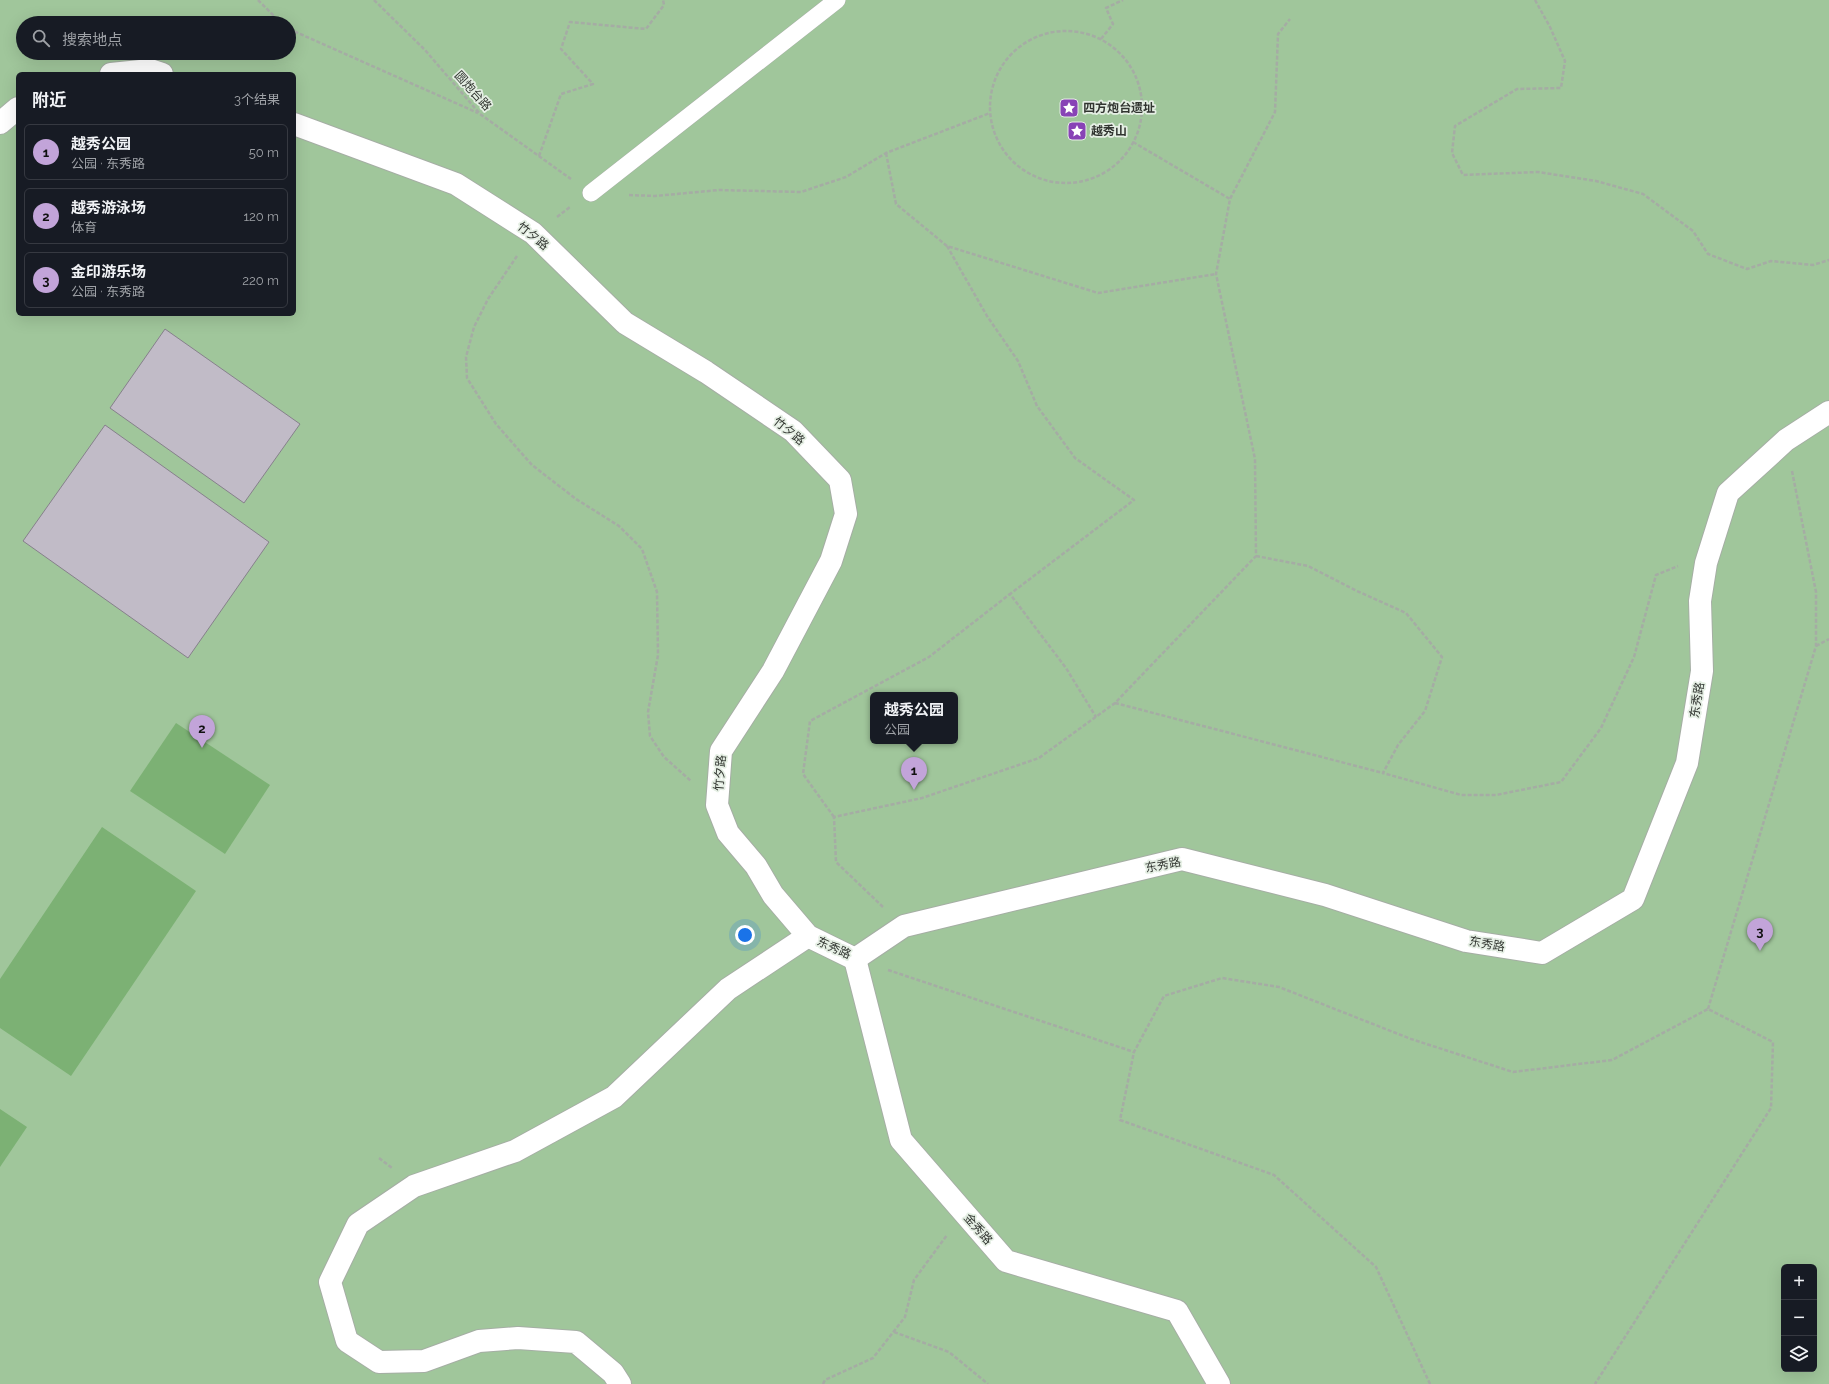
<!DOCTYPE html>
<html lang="zh">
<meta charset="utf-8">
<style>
body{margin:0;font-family:Raleway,"Noto Sans SC",sans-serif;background:#242831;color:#f1f3f6}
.controls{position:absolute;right:12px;bottom:12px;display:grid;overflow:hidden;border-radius:6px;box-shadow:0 4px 16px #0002}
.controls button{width:36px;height:36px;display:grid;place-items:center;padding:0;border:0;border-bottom:1px solid #363941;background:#171b24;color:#f1f3f6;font:20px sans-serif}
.you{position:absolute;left:745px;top:935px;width:14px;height:14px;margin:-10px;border:3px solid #fff;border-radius:50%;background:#1a73e8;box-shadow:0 0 0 6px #1a73e833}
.badge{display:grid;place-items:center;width:26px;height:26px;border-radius:50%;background:#c2a4d9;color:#111;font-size:13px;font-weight:700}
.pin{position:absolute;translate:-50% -33px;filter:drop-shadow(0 1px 2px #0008)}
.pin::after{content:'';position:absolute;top:21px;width:14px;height:12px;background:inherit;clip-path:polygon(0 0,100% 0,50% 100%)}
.popup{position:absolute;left:870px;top:692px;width:88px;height:52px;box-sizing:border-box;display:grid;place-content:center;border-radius:6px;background:#171b24;filter:drop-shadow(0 1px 3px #0005);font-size:13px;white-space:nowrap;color:#9ea1a6}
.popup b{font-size:15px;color:#f1f3f6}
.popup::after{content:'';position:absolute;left:50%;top:100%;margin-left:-8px;border:8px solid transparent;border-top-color:#171b24}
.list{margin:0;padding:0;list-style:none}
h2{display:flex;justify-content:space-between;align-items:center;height:52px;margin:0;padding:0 16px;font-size:17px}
h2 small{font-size:13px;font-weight:400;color:#9ea1a6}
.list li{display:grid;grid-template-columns:26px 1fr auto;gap:12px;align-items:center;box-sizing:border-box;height:56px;margin:0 8px 8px;padding:0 8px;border:1px solid #363941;border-radius:6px}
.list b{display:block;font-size:15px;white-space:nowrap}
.list p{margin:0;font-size:13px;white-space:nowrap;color:#9ea1a6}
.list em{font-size:13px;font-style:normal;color:#9ea1a6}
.icon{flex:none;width:22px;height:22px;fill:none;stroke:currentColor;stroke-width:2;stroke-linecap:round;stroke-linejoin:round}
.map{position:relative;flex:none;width:1829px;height:1384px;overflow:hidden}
.search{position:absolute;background:#171b24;box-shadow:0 4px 16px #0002;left:16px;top:16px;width:280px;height:44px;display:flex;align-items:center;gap:10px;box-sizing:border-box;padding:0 14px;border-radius:22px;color:#9ea1a6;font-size:15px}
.panel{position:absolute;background:#171b24;box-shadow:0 4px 16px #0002;left:16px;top:72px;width:280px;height:244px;border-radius:6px}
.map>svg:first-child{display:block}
</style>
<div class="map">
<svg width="1829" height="1384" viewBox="0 0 1829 1384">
<rect width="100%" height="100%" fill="#e5efe4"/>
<path fill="#a0c69b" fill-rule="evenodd" d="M0 0H1829V1384H0ZM23 23H289V53H23ZM18 74H294V314H18ZM873 695H955V741H873ZM1784 1267H1814V1369H1784Z"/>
<g fill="#7cb174">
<path d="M176 723 270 785 225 854 130 791Z"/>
<path d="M102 827 196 891 71 1076 0 1028V979Z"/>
<path d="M0 1109 27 1127 0 1167Z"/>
</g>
<g fill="#c1bbc7" stroke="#86808b">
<path d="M165 329 300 424 244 503 110 408Z"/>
<path d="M105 425 269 542 188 658 23 541Z"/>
</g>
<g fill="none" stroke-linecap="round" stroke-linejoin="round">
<g stroke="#a5aea4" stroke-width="18">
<path id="lane" d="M591 193 837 0"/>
</g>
<g stroke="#a5aea4" stroke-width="24">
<g id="street">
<path d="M111 74 150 70 162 74"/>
<path d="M0 123 18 108"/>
<path d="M294 124 456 184 533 233 625 323 706 372 793 431 840 480 846 514 831 561 773 671 721 751 717 805 728 833 756 866 773 895 808 936 855 959"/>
<path d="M855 959 904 926 1182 859 1325 895 1466 941 1542 953 1633 899 1687 763 1702 671 1700 601 1706 563 1728 493 1786 440 1829 412"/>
<path d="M855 959 901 1140 1006 1261 1177 1311 1219 1384"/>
<path d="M620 1384 613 1373 576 1342 518 1338 479 1341 424 1361 379 1362 347 1341 330 1282 358 1224 414 1186 515 1151 614 1097 728 989 808 936"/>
</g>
</g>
<g stroke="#a5aca4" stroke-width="2.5" stroke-dasharray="4 2" stroke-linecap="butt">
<path d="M258 0 281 23"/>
<path d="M374 0 425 50 480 114 571 179"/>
<path d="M1535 0 1550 27 1565 61 1561 88 1517 89 1455 126 1452 153 1463 175 1538 172 1596 181 1643 194 1693 231 1708 254 1747 269 1771 261 1813 265 1829 260"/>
<path d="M289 29 478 113"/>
<circle cx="1066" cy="107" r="76"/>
<path d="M1101 39 1113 24 1106 8 1123 0"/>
<path d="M1133 142 1230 199"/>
<path d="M886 153 896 204 947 246 1098 293 1216 274"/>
<path d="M539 156 561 94 593 84 561 49 570 22 646 29 664 5 663 0"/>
<path d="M629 195 655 196 719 190 801 192 846 177 886 153 990 113"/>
<path d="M557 217 570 207"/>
<path d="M947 246 987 316 1018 361 1037 406 1075 458 1134 500 1010 594 1066 668 1096 717"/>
<path d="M517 256 488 299 474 327 466 357 467 378 496 424 532 465 576 499 619 526 642 549 657 592 658 655 648 712 650 736 664 757 691 781"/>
<path d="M1256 556 1308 566 1357 591 1406 613 1442 657 1425 711 1398 745 1383 773 1461 795H1496L1561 782 1601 728 1634 657 1656 575 1678 566"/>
<path d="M1816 646 1829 639"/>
<path d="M1115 703 1383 773"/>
<path d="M834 817 803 774 810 721 929 657 1010 594"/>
<path d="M883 907 836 862 834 817 922 798 1039 758 1115 703 1256 556 1255 459 1216 274 1230 199 1275 112 1278 34 1290 19"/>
<path d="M888 970 1134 1052"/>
<path d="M1708 1009 1816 646V592L1792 471"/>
<path d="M379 1158 392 1168"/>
<path d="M894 1332 949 1352 988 1384"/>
<path d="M823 1384 825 1380 873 1358 905 1317 914 1280 947 1235"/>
<path d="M1430 1384 1376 1267 1274 1175 1120 1120 1134 1052 1164 996 1222 978 1279 987 1411 1039 1513 1072 1612 1060 1708 1009 1773 1042 1771 1108 1595 1384"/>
</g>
<use href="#lane" stroke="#fff" stroke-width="17"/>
<use href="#street" stroke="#fff" stroke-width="22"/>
</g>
<defs>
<g id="sight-square" transform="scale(1)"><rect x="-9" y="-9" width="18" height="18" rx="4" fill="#8843b6" stroke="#e5efe4"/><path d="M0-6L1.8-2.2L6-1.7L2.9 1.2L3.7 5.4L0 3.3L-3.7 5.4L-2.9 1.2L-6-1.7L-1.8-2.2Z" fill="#fff"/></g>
</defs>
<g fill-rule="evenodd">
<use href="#sight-square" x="1069" y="108"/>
<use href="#sight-square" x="1077" y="131"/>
</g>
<g text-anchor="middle" stroke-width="3.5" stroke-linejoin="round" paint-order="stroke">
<g font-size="12" fill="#313530" stroke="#e5efe4">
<text transform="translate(473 91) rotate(48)" y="4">圆炮台路</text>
<text transform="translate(533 236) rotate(39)" y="4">竹夕路</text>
<text transform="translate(789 431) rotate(39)" y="4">竹夕路</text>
<text transform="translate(1697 700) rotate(-81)" y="4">东秀路</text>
<text transform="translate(720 773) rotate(-85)" y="4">竹夕路</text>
<text transform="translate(1163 865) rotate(-11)" y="4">东秀路</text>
<text transform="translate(1487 944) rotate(10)" y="4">东秀路</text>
<text transform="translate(834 948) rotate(24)" y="4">东秀路</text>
<text transform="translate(978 1229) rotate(49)" y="4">金秀路</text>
</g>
<g font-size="12" font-weight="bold" fill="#313530" stroke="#e5efe4" text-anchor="start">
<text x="1083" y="112">四方炮台遗址</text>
<text x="1091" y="135">越秀山</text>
</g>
</g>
</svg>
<div class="controls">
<button>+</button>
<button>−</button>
<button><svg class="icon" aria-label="layers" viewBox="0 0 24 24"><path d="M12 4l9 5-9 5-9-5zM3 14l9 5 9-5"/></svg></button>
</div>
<div class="you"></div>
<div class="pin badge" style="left:914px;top:790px">1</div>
<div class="popup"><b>越秀公园</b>公园</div>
<div class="pin badge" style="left:202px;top:748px">2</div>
<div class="pin badge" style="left:1760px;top:951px">3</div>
<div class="search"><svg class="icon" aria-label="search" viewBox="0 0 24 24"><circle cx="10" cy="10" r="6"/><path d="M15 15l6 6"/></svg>搜索地点</div>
<section class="panel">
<h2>附近<small>3个结果</small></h2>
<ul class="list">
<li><span class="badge">1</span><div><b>越秀公园</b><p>公园 · 东秀路</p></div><em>50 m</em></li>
<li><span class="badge">2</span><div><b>越秀游泳场</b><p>体育</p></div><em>120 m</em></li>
<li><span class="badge">3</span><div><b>金印游乐场</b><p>公园 · 东秀路</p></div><em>220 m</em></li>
</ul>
</section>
</div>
